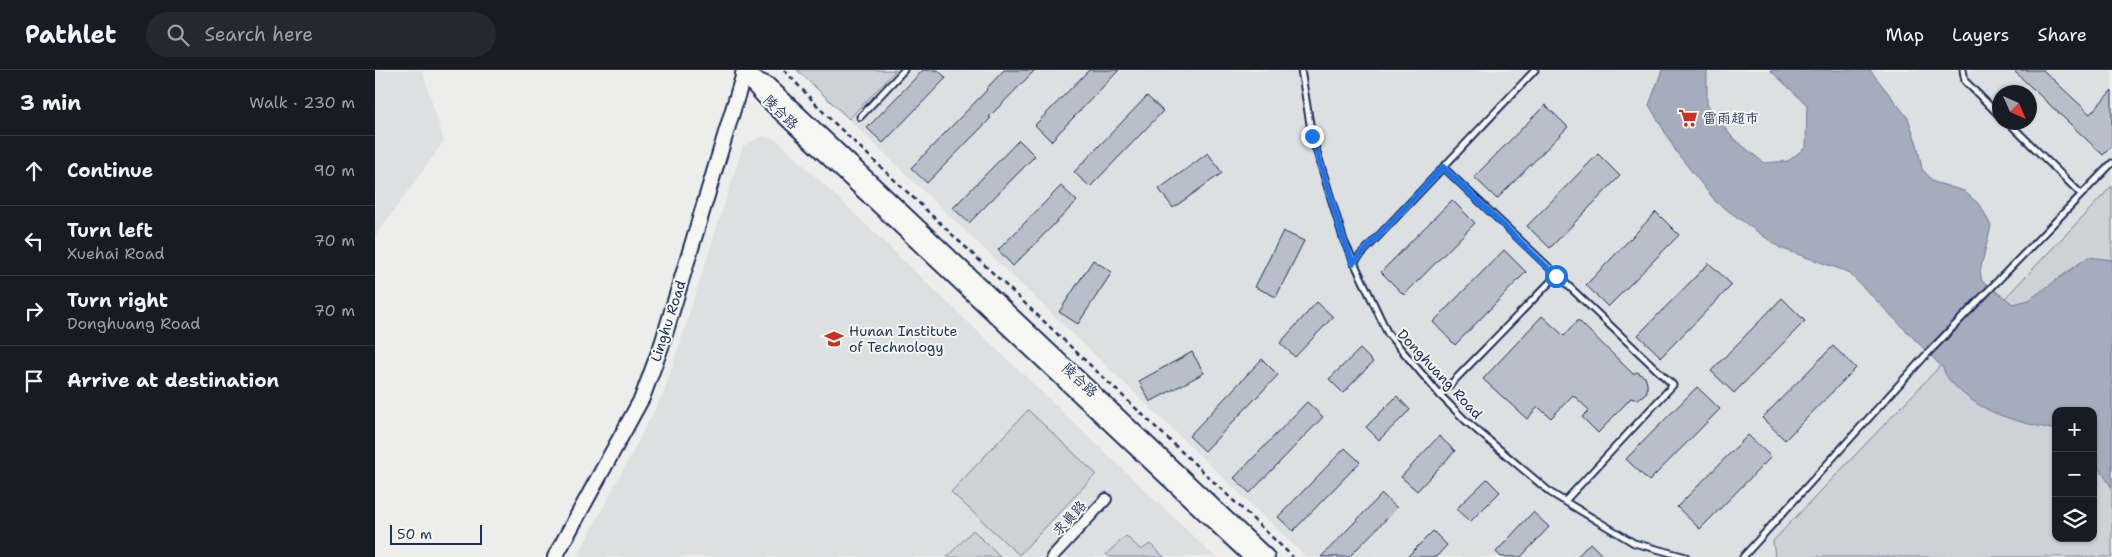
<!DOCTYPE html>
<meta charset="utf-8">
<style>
body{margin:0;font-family:"Shantell Sans","LXGW WenKai TC",sans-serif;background:#242831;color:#f1f3f6}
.controls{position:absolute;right:15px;bottom:15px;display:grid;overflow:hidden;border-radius:10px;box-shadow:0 1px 4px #0004}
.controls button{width:45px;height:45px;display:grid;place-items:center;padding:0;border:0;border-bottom:1px solid #363941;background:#171b24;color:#f1f3f6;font:25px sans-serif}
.compass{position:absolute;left:1617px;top:15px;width:45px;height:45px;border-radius:50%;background:#171b24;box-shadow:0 1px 4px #0004;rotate:135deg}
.scale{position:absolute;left:15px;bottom:12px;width:92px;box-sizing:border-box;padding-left:5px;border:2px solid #1b2f5e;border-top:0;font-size:14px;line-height:18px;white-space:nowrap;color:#1b2f5e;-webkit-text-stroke:4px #f6f6f2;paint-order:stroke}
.stop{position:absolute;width:15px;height:15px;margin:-11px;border:4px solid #1a73e8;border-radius:50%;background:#fff}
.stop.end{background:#1a73e8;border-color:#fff;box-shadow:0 1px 5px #0008}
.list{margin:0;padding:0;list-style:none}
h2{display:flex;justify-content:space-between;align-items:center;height:65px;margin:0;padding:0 20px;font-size:21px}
h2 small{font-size:16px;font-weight:400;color:#9ea1a6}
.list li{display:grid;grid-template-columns:32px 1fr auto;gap:15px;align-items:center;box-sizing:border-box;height:70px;padding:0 20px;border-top:1px solid #363941}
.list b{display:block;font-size:19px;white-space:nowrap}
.list p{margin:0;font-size:16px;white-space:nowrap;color:#9ea1a6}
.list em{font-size:16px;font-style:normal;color:#9ea1a6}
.icon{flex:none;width:28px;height:28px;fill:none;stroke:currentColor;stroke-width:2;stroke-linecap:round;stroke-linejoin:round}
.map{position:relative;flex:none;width:1737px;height:487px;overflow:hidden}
header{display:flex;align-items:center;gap:30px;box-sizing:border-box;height:70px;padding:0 25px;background:#171b24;border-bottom:1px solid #363941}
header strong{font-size:24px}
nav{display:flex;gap:28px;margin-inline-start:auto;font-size:18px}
.search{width:350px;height:45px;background:#242831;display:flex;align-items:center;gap:12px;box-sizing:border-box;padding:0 18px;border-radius:28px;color:#9ea1a6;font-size:19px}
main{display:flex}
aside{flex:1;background:#171b24}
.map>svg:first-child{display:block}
</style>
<header>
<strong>Pathlet</strong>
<div class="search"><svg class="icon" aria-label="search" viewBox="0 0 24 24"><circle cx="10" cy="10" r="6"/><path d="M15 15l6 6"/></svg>Search here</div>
<nav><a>Map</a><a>Layers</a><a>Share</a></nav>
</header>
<main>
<aside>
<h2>3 min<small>Walk · 230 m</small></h2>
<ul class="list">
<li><svg class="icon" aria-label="ahead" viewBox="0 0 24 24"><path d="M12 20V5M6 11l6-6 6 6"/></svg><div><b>Continue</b></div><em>90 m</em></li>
<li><svg class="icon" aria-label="left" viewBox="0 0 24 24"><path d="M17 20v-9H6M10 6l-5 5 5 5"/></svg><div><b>Turn left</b><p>Xuehai Road</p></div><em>70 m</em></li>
<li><svg class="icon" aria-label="right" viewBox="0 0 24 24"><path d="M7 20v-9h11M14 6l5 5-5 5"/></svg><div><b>Turn right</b><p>Donghuang Road</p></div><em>70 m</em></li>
<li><svg class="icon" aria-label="arrive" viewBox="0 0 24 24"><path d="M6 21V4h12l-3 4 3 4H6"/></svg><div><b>Arrive at destination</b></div></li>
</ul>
</aside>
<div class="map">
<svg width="1737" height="487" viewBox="0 0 1737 487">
<rect width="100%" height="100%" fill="#edeeec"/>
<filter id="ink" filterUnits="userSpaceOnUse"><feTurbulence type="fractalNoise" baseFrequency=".02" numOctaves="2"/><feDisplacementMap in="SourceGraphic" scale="10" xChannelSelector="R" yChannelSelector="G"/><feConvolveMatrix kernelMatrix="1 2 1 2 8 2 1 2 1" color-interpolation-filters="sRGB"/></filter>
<g filter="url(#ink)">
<g fill="#dde0e1" fill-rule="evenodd">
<path d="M0 0H47L69 71 0 167Z"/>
<path d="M422 0H1737V487H931ZM1624 22H1654V52H1624ZM1681 341H1718V468H1681Z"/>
<path d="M388 66 402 70 840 487H202L289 322 368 76Z"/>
</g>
<g fill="#ced2d7" stroke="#74809a" fill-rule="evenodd">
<path d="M422 0H521L474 49Z"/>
<path d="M1737 116V487H1400L1398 471ZM1681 341H1718V468H1681Z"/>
<path d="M653 340 721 404 644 485 576 422Z"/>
<path d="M598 460 625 487H572Z"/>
<path d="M751 466 766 480 775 474 789 487H735L731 484Z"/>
</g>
<path fill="#a5acbc" stroke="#6e7a96" d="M1287 0H1332V34L1357 67 1389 93 1413 91 1431 77 1432 35 1395 0H1495L1533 48 1542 74 1547 99 1559 112 1589 121 1606 136 1616 156 1605 201 1607 211 1638 234 1654 230 1713 187 1737 190V418L1718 389V341H1681V360C1644 352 1613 346 1584 320 1577 313 1571 308 1568 298L1473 202 1405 178 1341 132 1302 83 1274 35Z"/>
<g fill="#b9bfc8" stroke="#1b2f5e">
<path d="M548 0H563L571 8 508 73 492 58Z"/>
<path d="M629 0H660L614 47 616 48 552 113 536 98 612 20 611 19Z"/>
<path d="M714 0H744L676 71 660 55Z"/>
<path d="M1638 0H1668L1715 44 1737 20V76L1728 85Z"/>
<path d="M772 26 788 41 715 117 699 102Z"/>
<path d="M1170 35 1193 57 1122 129 1099 107Z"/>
<path d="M644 70 660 86 594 153 578 138Z"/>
<path d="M833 83 847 103 798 138 784 119Z"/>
<path d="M1223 84 1245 106 1175 178 1152 156Z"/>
<path d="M686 116 702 131 638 196 623 180Z"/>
<path d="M1077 130 1100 153 1029 225 1006 202Z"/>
<path d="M1281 142 1304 165 1233 237 1211 215Z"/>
<path d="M908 161 929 171 901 227 880 217Z"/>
<path d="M1129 180 1151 202 1080 275 1058 252Z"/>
<path d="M718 190 737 202 703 254 684 242Z"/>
<path d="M1334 193 1357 215 1286 287 1263 265Z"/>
<path d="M1407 228 1430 251 1359 323 1336 301Z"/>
<path d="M942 232 958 247 920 287 905 273Z"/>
<path d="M1167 246 1189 266 1203 250 1258 304 1262 302 1270 307 1272 313V322L1262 330 1256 328 1223 363 1207 347 1214 340 1198 325 1176 348 1163 337 1152 349 1108 309Z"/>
<path d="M1458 276 1481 298 1410 370 1387 348Z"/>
<path d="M985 279 998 292 968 323 954 309Z"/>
<path d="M817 282 829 303 775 332 764 311Z"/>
<path d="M887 289 903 305 830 381 814 366Z"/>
<path d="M1322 317 1345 339 1274 411 1251 389Z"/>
<path d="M1022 326 1035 340 1004 370 991 357Z"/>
<path d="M932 332 948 347 875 423 859 408Z"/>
<path d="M1373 365 1396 387 1325 459 1302 437Z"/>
<path d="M1064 366 1080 381 1042 421 1026 407Z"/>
<path d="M970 378 985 392 918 461 903 447Z"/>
<path d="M1112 409 1125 422 1095 452 1081 439Z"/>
<path d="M1007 424 1022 438 974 487H946Z"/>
<path d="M1158 442 1174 457 1146 487H1126L1121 482Z"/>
<path d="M1058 461 1072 475 1061 487H1032Z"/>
<path d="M1215 473 1229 487H1202Z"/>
</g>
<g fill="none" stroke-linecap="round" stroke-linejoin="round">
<g stroke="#1b2f5e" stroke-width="9">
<g id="lane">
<path d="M926 0 937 66 969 171 1013 264 1065 325 1091 351 1176 423 1259 473 1311 487"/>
<path d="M1588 0 1590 11 1624 45"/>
<path d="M485 47 529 0"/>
<path d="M1633 52 1706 124"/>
<path d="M1068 97 1298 315 1190 431"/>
<path d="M978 193 1160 0"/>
<path d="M1065 325 1181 206"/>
<path d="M1368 487 1550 286 1737 93"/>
</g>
</g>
<g stroke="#1b2f5e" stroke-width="14">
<path id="street" d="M677 487 731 429"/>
</g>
<g stroke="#1b2f5e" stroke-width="18">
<g id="secondary">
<path d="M368 4 393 15 892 487"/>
<path d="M372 8 392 30 876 487"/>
<path d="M180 487 267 328 287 274 370 0"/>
</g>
</g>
<path stroke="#1b2f5e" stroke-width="2.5" stroke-dasharray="5 4" stroke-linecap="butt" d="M409 0 454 48 918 487"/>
<use href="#lane" stroke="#f6f6f2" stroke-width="5"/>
<use href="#street" stroke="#f6f6f2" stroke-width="10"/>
<use href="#secondary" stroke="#f6f6f2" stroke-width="14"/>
</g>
</g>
<g fill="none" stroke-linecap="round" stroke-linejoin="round" filter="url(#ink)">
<path stroke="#1a73e8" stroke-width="6" d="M937 66 969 171 978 193 1068 97 1181 206"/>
</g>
<defs>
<g id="supermarket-bare" transform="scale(1.5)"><path d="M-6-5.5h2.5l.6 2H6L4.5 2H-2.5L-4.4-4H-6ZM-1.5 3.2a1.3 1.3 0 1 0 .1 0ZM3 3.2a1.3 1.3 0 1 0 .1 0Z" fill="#c8321e" stroke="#f6f6f2" stroke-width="2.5" paint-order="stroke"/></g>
<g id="university-bare" transform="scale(1.5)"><path d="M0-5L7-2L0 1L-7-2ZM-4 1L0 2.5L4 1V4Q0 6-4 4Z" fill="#c8321e" stroke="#f6f6f2" stroke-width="2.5" paint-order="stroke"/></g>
</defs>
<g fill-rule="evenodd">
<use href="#supermarket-bare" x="1313" y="48"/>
<use href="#university-bare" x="459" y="269"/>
</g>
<g text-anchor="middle" stroke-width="4" stroke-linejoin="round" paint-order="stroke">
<g font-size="14" fill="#1b2f5e" stroke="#f6f6f2">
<text transform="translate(406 42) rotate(44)" y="5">陵合路</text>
<text transform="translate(293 251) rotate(-72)" y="5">Linghu Road</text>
<text transform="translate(1065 304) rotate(47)" y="5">Donghuang Road</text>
<text transform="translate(705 310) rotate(43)" y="5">陵合路</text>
<text transform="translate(694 448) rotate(-47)" y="5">求真路</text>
</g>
<g font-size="14" fill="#1b2f5e" stroke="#f6f6f2" text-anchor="start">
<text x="1328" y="53">雷雨超市</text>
<text x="474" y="266">Hunan Institute<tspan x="474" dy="16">of Technology</tspan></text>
</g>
</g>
</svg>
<div class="controls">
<button>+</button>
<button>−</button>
<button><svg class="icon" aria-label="layers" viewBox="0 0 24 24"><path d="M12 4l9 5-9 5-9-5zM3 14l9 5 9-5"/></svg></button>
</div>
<svg class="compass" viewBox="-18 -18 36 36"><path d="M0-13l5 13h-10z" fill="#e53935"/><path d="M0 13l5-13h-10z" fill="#9ea1a6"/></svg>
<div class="scale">50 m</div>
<div class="stop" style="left:1181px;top:206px"></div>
<div class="stop end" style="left:937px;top:66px"></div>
</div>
</main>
